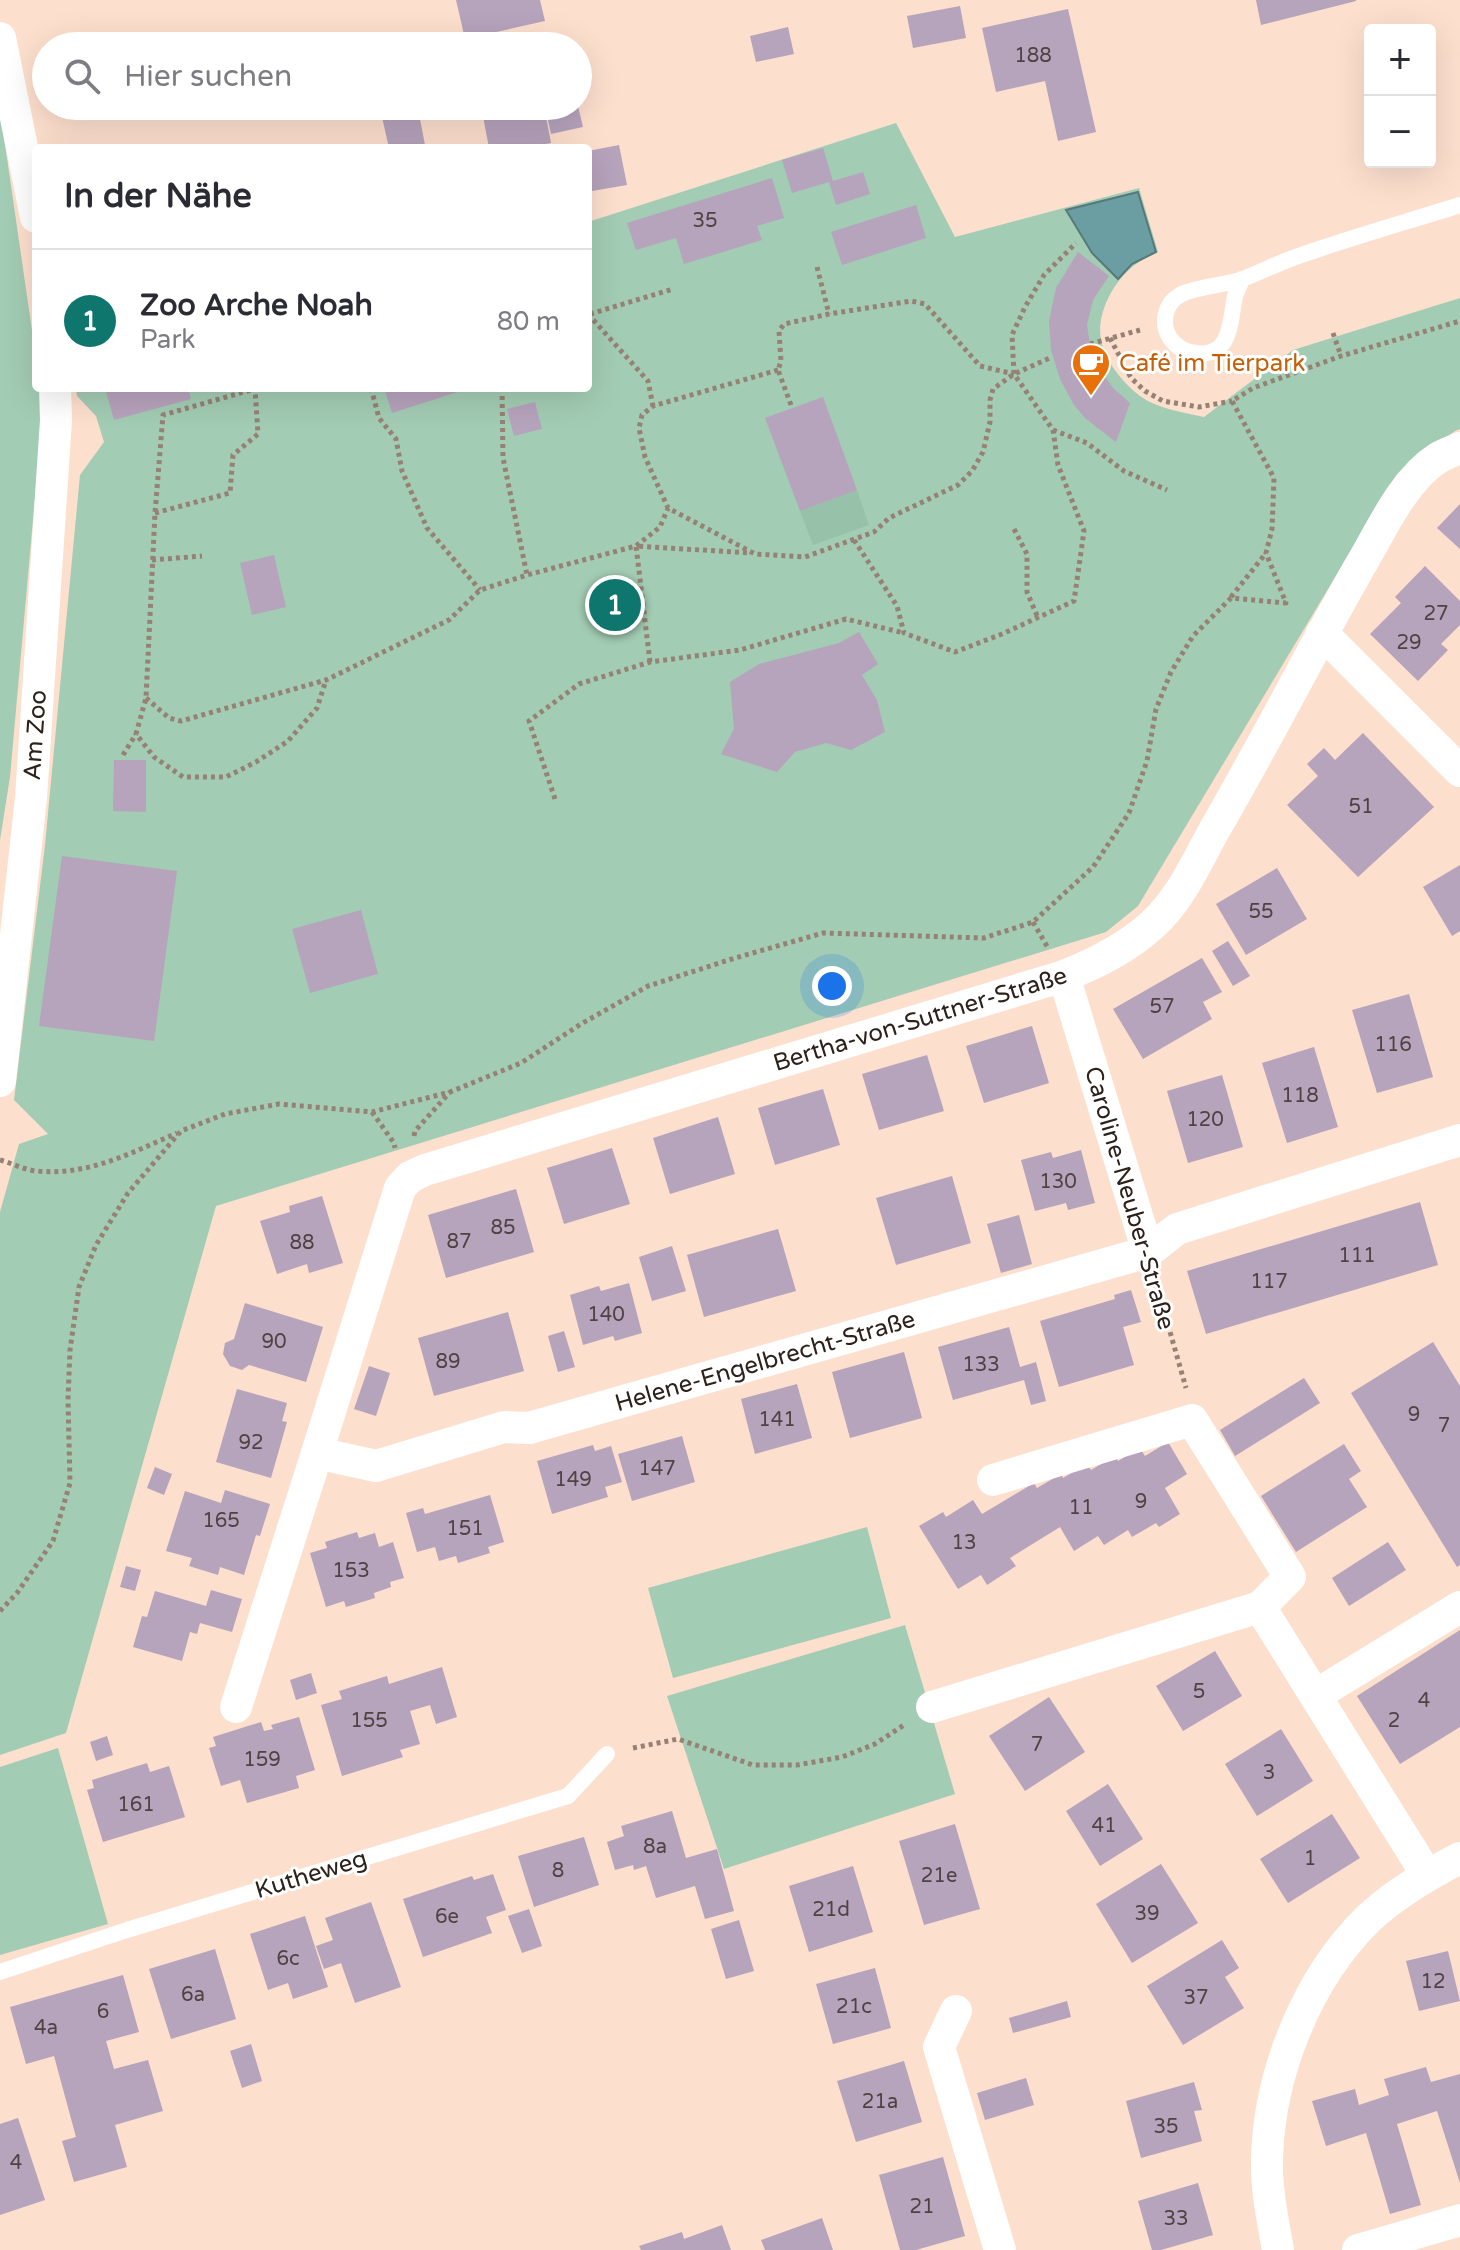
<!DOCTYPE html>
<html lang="de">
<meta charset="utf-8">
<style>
body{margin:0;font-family:"Varela Round",sans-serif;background:#f2f2f3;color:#2b2b33}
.controls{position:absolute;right:24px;top:24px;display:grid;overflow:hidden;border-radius:8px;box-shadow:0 8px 32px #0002}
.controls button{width:72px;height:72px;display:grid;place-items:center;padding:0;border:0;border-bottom:2px solid #e1e1e2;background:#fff;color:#2b2b33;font:40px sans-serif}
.you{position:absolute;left:832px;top:986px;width:28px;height:28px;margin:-20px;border:6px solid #fff;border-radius:50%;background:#1a73e8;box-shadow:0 0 0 12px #1a73e833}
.badge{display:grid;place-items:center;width:52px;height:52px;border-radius:50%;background:#0f766e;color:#fff;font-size:26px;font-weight:700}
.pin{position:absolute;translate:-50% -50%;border:4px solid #fff;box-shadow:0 2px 8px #0006}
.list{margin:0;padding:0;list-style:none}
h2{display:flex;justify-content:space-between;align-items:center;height:104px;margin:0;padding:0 32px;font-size:34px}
h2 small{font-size:26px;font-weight:400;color:#7c7c81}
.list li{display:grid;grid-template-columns:52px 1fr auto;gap:24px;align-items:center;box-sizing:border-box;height:144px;padding:0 32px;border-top:2px solid #e1e1e2}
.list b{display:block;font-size:30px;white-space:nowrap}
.list p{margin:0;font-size:26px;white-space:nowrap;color:#7c7c81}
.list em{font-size:26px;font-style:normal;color:#7c7c81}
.icon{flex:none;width:44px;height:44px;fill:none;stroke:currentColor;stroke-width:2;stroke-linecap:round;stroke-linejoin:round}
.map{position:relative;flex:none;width:1460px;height:2250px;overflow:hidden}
.search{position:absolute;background:#fff;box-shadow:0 8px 32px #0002;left:32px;top:32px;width:560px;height:88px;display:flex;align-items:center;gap:20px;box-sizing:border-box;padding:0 28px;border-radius:44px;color:#7c7c81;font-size:30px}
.panel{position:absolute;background:#fff;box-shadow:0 8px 32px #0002;left:32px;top:144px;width:560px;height:248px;border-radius:8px}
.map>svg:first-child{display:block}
</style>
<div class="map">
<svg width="1460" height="2250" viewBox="0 0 1460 2250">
<rect width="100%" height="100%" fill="#fddfcd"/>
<g fill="#a3ccb4">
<path d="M0 110 36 358V388H40L43 408 10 777 0 840Z"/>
<path d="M896 123 955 237 1139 188 1158 252C1150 256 1142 259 1136 264 1114 280 1096 313 1101 340 1104 360 1124 384 1140 396 1158 409 1182 412 1204 417L1293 350 1460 298V429L1455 431 1397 474 1138 906 1106 932 216 1206 66 1733 0 1755V1212L19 1144 48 1134 14 1100 45 845 80 475 104 442 96 416 77 396 76 388H588V222Z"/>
<path d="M867 1527 891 1618 673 1678 648 1588Z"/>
<path d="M905 1625 955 1794 724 1869 667 1696Z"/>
<path d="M58 1748 108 1924 0 1955V1767Z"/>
</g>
<path fill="#98c1a9" d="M857 490 869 525 813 545 800 511Z"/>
<path fill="#6a9ea3" stroke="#58797a" stroke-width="2" d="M1138 192 1156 252 1132 264 1118 279 1092 253 1066 210Z"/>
<g fill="#b6a3bc">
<path d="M456 0H540L545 21 465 39Z"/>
<path d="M1256 0H1356V1L1261 25Z"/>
<path d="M960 6 966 38 913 48 907 16Z"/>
<path d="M1068 9 1096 132 1058 141 1045 81 996 92 982 28Z"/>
<path d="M788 27 794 54 756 62 750 36Z"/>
<path d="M481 106H544L551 143 522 148H489Z"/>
<path d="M545 106H578L583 127 551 134Z"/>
<path d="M418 109 425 145 413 148H389L382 117Z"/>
<path d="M619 145 627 185 592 191 588 171V151Z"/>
<path d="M823 148 833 181 863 172 870 194 836 205 829 182 792 193 782 160Z"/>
<path d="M772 178 784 218 757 226 762 240 684 264 676 238 636 250 627 223Z"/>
<path d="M916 205 926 238 842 265 831 232Z"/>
<path d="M1078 252 1109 276 1093 300 1087 325 1090 344 1101 371 1113 388 1130 403 1116 442 1085 418 1074 405 1060 379 1051 350 1049 321 1056 288Z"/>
<path d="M105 388H188L191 399 114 420Z"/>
<path d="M384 388H463L464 390 392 413Z"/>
<path d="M823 397 857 490 800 511 765 418Z"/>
<path d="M535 402 542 429 514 436 507 409Z"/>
<path d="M1460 504V549L1437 528Z"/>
<path d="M274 555 286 607 252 615 240 563Z"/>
<path d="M1425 566 1460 601V625L1441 644 1448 650 1418 681 1370 634 1401 603 1395 597Z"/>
<path d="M859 632 878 664 862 675 877 700 885 732 851 750 826 743 795 752 777 772 721 754 734 729 730 682 759 664 839 643Z"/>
<path d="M1363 733 1434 807 1358 877 1287 805 1318 776 1307 764 1324 748 1335 760Z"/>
<path d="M114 760H146V812L113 811Z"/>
<path d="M62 856 177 871 154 1041 39 1026Z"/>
<path d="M1460 865V931L1452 936 1423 887Z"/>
<path d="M1277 868 1307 919 1246 955 1216 904Z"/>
<path d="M361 910 378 974 310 993 292 929Z"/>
<path d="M1228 941 1250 976 1233 986 1212 951Z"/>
<path d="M1202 958 1222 992 1203 1002 1212 1019 1143 1059 1113 1009Z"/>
<path d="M1409 994 1433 1077 1377 1093 1352 1010Z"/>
<path d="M1032 1026 1049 1083 984 1103 966 1046Z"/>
<path d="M1314 1047 1338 1127 1287 1143 1262 1063Z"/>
<path d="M927 1055 944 1111 879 1130 862 1074Z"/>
<path d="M1222 1075 1243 1147 1188 1163 1167 1091Z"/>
<path d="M823 1089 840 1145 775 1165 758 1108Z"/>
<path d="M718 1117 735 1174 670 1194 653 1138Z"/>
<path d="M612 1148 630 1204 564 1224 547 1168Z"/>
<path d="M1081 1150 1095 1203 1068 1210 1066 1203 1035 1211 1021 1160 1051 1152 1053 1158Z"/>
<path d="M952 1176 971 1243 896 1265 876 1198Z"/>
<path d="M516 1189 534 1252 446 1278 428 1215Z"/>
<path d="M322 1196 343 1263 309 1273 307 1264 277 1274 260 1221 290 1212 289 1206Z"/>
<path d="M1420 1202 1438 1265 1206 1334 1187 1271Z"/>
<path d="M1019 1215 1032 1264 1001 1273 987 1224Z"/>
<path d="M778 1229 796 1291 704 1317 687 1255Z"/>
<path d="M672 1246 686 1291 652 1301 639 1257Z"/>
<path d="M629 1283 642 1333 615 1341 613 1336 583 1345 570 1295 599 1286 601 1291Z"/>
<path d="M1131 1290 1141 1322 1123 1327 1134 1365 1059 1387 1040 1321 1115 1299 1114 1295Z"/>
<path d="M245 1303 323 1327 306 1382 249 1365 242 1370 230 1366 223 1354 225 1343 234 1339Z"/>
<path d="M508 1312 524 1371 434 1396 418 1338Z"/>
<path d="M1009 1327 1020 1367 1036 1362 1046 1401 1031 1405 1024 1380 953 1400 938 1347Z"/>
<path d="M564 1331 575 1367 558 1372 548 1336Z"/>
<path d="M1433 1342 1460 1386V1565L1457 1567 1351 1393Z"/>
<path d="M904 1352 922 1418 850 1438 832 1372Z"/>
<path d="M369 1366 390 1373 376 1416 354 1409Z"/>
<path d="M1304 1378 1320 1403 1235 1456 1220 1430Z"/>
<path d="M797 1384 812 1438 755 1454 741 1399Z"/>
<path d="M237 1389 287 1403 282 1421 287 1422 271 1478 216 1462Z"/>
<path d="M682 1436 695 1482 632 1501 618 1454Z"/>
<path d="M1168 1442 1187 1474 1165 1488 1180 1514 1159 1527 1156 1523 1132 1537 1128 1530 1104 1545 1098 1536 1074 1551 1060 1527 1010 1558 1016 1566 987 1585 981 1575 958 1589 919 1526 943 1512 946 1517 973 1500 982 1514 1034 1483 1037 1488 1061 1474 1063 1478 1087 1464 1091 1470 1115 1456 1118 1461 1140 1448 1145 1456Z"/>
<path d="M1344 1444 1361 1471 1349 1479 1367 1507 1296 1552 1261 1496Z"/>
<path d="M593 1445 595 1451 611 1446 622 1482 605 1487 608 1497 552 1514 537 1461Z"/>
<path d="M155 1467 172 1474 164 1495 147 1488Z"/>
<path d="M225 1490 270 1504 260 1536 256 1535 244 1575 220 1567 218 1575 189 1566 192 1558 166 1551 185 1491 221 1503Z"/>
<path d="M490 1495 504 1542 488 1547 490 1553 458 1563 456 1556 439 1561 435 1547 417 1552 406 1513 423 1508 425 1514Z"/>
<path d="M357 1532 359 1538 375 1533 379 1547 393 1542 404 1578 390 1582 391 1587 374 1593 375 1598 346 1607 344 1601 326 1607 310 1553 327 1548 325 1542Z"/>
<path d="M1388 1542 1406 1570 1349 1606 1332 1578Z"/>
<path d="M126 1566 141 1570 135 1591 120 1587Z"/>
<path d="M211 1590 242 1599 232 1632 200 1623 197 1634 190 1632 182 1661 133 1647 142 1616 147 1617 155 1591 206 1606Z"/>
<path d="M1460 1630V1727L1400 1764 1357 1696Z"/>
<path d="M1215 1651 1242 1696 1183 1731 1156 1686Z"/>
<path d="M442 1667 457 1717 436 1724 430 1705 410 1711 420 1744 400 1750 403 1757 342 1776 321 1705 342 1699 339 1691 387 1676 389 1684Z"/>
<path d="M311 1673 317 1693 296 1700 290 1680Z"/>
<path d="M1049 1697 1085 1752 1025 1791 989 1736Z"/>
<path d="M299 1717 315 1770 296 1776 299 1788 247 1803 240 1780 221 1786 209 1748 216 1746 213 1737 261 1722 264 1731 273 1729 271 1725Z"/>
<path d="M1281 1729 1313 1781 1257 1816 1225 1764Z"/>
<path d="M107 1736 113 1755 96 1761 90 1742Z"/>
<path d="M147 1763 150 1772 169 1766 185 1817 103 1842 87 1790 94 1788 92 1780Z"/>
<path d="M1108 1784 1143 1839 1100 1866 1066 1811Z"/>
<path d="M672 1811 686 1858 717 1849 734 1911 705 1919 695 1886 656 1898 646 1866 634 1870 633 1865 615 1870 607 1842 624 1836 621 1826Z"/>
<path d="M1332 1814 1360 1858 1288 1903 1260 1859Z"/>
<path d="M955 1824 980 1909 924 1925 899 1841Z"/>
<path d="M584 1837 599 1885 534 1907 518 1856Z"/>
<path d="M1161 1864 1198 1923 1132 1963 1096 1904Z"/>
<path d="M853 1866 873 1932 809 1952 789 1886Z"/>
<path d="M493 1874 506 1910 486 1917 492 1933 423 1957 403 1899 472 1876 474 1880Z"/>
<path d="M371 1902 401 1987 355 2003 341 1963 324 1969 316 1946 333 1940 325 1918Z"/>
<path d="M529 1909 542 1946 522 1953 508 1916Z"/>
<path d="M305 1916 328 1987 293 1999 288 1983 268 1990 250 1934Z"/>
<path d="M739 1920 754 1971 726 1979 711 1929Z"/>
<path d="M1222 1940 1239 1968 1225 1977 1244 2008 1183 2045 1147 1986Z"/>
<path d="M215 1949 236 2019 171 2039 149 1969Z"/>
<path d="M1448 1951 1460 2001 1419 2011 1406 1961Z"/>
<path d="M875 1968 891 2028 833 2044 816 1984Z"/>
<path d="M123 1975 139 2032 106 2041 114 2069 148 2060 163 2111 115 2125 127 2167 74 2182 62 2141 76 2137 54 2056 26 2064 10 2007Z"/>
<path d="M1067 2001 1071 2017 1013 2033 1009 2018Z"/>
<path d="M251 2044 262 2081 242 2088 230 2051Z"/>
<path d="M904 2061 922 2122 856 2142 837 2081Z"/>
<path d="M1426 2067 1431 2082 1460 2074V2183L1437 2111 1397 2124 1421 2205 1390 2214 1366 2133 1326 2146 1312 2101 1355 2089 1359 2105 1389 2095 1384 2079Z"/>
<path d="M1026 2078 1034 2105 985 2120 977 2093Z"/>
<path d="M1194 2082 1202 2110 1194 2111 1202 2141 1141 2158 1126 2101Z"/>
<path d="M18 2118 45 2200 0 2215V2124Z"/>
<path d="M943 2157 965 2236 916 2250H900L879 2175Z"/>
<path d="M1198 2183 1213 2235 1161 2250H1152L1138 2201Z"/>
<path d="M822 2218 833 2250H765L761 2240Z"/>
<path d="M722 2225 731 2250H641L639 2246 682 2232 684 2239Z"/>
</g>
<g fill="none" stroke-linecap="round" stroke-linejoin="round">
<g stroke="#968275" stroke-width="5" stroke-dasharray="4 4" stroke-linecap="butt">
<path d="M817 267 829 314"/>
<path d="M588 314 648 381 653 406"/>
<path d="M590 314 673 289"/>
<path d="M1333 333 1341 356"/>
<path d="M1110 338 1131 378 1145 391 1163 401 1199 407 1232 401"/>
<path d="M1090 344 1140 330"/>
<path d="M778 370 653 406 642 415 639 428 645 457 668 508 755 554 805 557 874 532 889 518 958 485 972 471 983 452 990 422V400L993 389 1014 374 1052 357"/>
<path d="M258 388 163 415 155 513 146 698 136 734 154 757 183 777H226L256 762 288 741 317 708 326 680"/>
<path d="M371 388 379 418 396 439 402 471 427 528 480 590"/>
<path d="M502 388 503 458 527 575"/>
<path d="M791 405 778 370 781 361 779 331 784 324 829 314 911 301 925 304 980 366 1014 374"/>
<path d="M1053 430 1087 443 1124 471 1167 490"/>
<path d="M155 513 230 493 233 455 258 434 255 389"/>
<path d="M1014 529 1027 554V592L1038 618"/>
<path d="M854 540 897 606 904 633 955 652 1002 634 1074 601 1084 531 1058 465 1053 430 1014 374 1012 335 1025 307 1044 275 1076 243"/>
<path d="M152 560 202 556"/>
<path d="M1231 597 1266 553"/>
<path d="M650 662 636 546 750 553"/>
<path d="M146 698 169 718 181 721 326 680 449 620 480 590 527 575 636 546 660 527 668 508"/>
<path d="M123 755 136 734"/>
<path d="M555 799 529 721 579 684 650 662 740 650 846 619 904 633"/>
<path d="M1033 922 1048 948"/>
<path d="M372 1112 394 1143 395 1148"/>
<path d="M414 1136 415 1131 450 1092"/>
<path d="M0 1160C12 1163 24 1170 37 1171 88 1176 131 1153 177 1133"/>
<path d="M1157 1286 1186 1388"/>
<path d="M0 1611 17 1593 53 1541 70 1483 68 1400 70 1350 79 1287 96 1245 128 1193 181 1131 225 1114 279 1104 372 1112 450 1092 521 1063 581 1024 648 986 735 958 823 933 984 938 1033 922 1093 867 1129 813 1147 761 1156 709 1171 672 1193 636 1231 598 1286 603 1266 553 1272 529 1274 478 1232 401 1253 388 1341 356 1460 321"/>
<path d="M633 1748 678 1739 753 1765H797L842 1757 875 1744 904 1725"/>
</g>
<g stroke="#fff" stroke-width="16">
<path d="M1242 279C1240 285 1237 291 1235 296 1230 320 1232 358 1196 353 1185 352 1176 347 1170 338 1161 324 1164 304 1180 295 1196 286 1226 286 1245 278 1260 272 1275 265 1290 259 1346 239 1403 223 1460 205"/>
<path d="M0 1972 127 1930 568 1796 607 1754"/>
</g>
<g stroke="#fff" stroke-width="32">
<path d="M0 38 36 217"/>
<path d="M1322 633 1460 771"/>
<path d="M1064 976 1148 1252"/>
<path d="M0 1081 31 798 56 420 55 388"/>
<path d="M317 1453 400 1188 410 1177 425 1170 1064 976C1097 963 1127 948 1153 924 1181 899 1198 859 1216 827 1266 741 1311 652 1360 566 1381 531 1403 480 1438 458 1445 454 1453 451 1460 448"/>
<path d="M993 1480 1192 1420 1290 1577 1260 1607 1427 1875"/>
<path d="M1316 1695 1460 1607"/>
<path d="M236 1707 317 1453 376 1466 504 1427 529 1428 1148 1252 1177 1229 1460 1140"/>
<path d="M932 1707 1260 1607"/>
<path d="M956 2011 939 2047 1000 2250"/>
<path d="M1278 2250C1273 2221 1266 2189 1267 2159 1269 2074 1307 1978 1369 1918 1396 1893 1427 1875 1460 1858"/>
<path d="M1358 2250 1460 2220"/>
</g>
</g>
<defs>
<g id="cafe-pin" transform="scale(2)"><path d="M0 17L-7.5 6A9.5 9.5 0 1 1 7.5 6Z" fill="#e8710a" stroke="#fff"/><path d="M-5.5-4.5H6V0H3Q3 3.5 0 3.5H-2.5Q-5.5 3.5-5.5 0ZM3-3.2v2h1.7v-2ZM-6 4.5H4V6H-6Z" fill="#fff"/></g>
</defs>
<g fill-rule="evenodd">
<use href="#cafe-pin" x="1091" y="363"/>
</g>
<g text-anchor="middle" stroke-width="6" stroke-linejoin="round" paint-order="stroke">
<g font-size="20" fill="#4f4243">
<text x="1033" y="62">188</text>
<text x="705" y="227">35</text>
<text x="1436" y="620">27</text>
<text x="1409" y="649">29</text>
<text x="1361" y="813">51</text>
<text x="1261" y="918">55</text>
<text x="1162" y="1013">57</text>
<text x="1393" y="1051">116</text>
<text x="1300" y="1102">118</text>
<text x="1205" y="1126">120</text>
<text x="1058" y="1188">130</text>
<text x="503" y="1234">85</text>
<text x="459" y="1248">87</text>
<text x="302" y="1249">88</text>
<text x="1357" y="1262">111</text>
<text x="1269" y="1288">117</text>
<text x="606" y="1321">140</text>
<text x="274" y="1348">90</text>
<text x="448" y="1368">89</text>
<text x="981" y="1371">133</text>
<text x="1414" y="1421">9</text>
<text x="777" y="1426">141</text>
<text x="1444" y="1432">7</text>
<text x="251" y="1449">92</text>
<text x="657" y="1475">147</text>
<text x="573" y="1486">149</text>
<text x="1141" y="1508">9</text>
<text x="1081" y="1514">11</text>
<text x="221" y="1527">165</text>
<text x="465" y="1535">151</text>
<text x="964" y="1549">13</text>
<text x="351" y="1577">153</text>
<text x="1199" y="1698">5</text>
<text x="1424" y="1707">4</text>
<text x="369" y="1727">155</text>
<text x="1394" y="1727">2</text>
<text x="1037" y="1751">7</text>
<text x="262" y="1766">159</text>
<text x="1269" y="1779">3</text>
<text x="136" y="1811">161</text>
<text x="1104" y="1832">41</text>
<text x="655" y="1853">8a</text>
<text x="1310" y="1865">1</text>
<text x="558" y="1877">8</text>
<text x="939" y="1882">21e</text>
<text x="831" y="1916">21d</text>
<text x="1147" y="1920">39</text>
<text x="447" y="1923">6e</text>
<text x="288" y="1965">6c</text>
<text x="1433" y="1988">12</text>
<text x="193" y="2001">6a</text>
<text x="1196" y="2004">37</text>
<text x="854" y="2013">21c</text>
<text x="103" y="2018">6</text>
<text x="46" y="2034">4a</text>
<text x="880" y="2108">21a</text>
<text x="1166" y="2133">35</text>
<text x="16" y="2169">4</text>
<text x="922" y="2213">21</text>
<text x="1176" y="2225">33</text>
</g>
<g font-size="24" fill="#c56008" stroke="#fff" text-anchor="start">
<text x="1119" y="371">Café im Tierpark</text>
</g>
<g font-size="24" fill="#2d221b" stroke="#fff">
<text transform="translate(35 735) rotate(-86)" y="8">Am Zoo</text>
<text transform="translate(920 1019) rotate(-17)" y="8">Bertha-von-Suttner-Straße</text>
<text transform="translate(1130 1198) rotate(74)" y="8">Caroline-Neuber-Straße</text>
<text transform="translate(765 1361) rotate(-16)" y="8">Helene-Engelbrecht-Straße</text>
<text transform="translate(311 1874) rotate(-17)" y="8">Kutheweg</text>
</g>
</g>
</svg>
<div class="controls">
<button>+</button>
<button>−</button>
</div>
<div class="you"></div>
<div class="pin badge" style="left:615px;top:605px">1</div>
<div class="search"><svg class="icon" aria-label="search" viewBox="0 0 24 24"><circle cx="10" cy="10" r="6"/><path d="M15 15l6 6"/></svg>Hier suchen</div>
<section class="panel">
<h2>In der Nähe<small></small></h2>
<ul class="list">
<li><span class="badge">1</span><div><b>Zoo Arche Noah</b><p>Park</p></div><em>80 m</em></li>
</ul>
</section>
</div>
